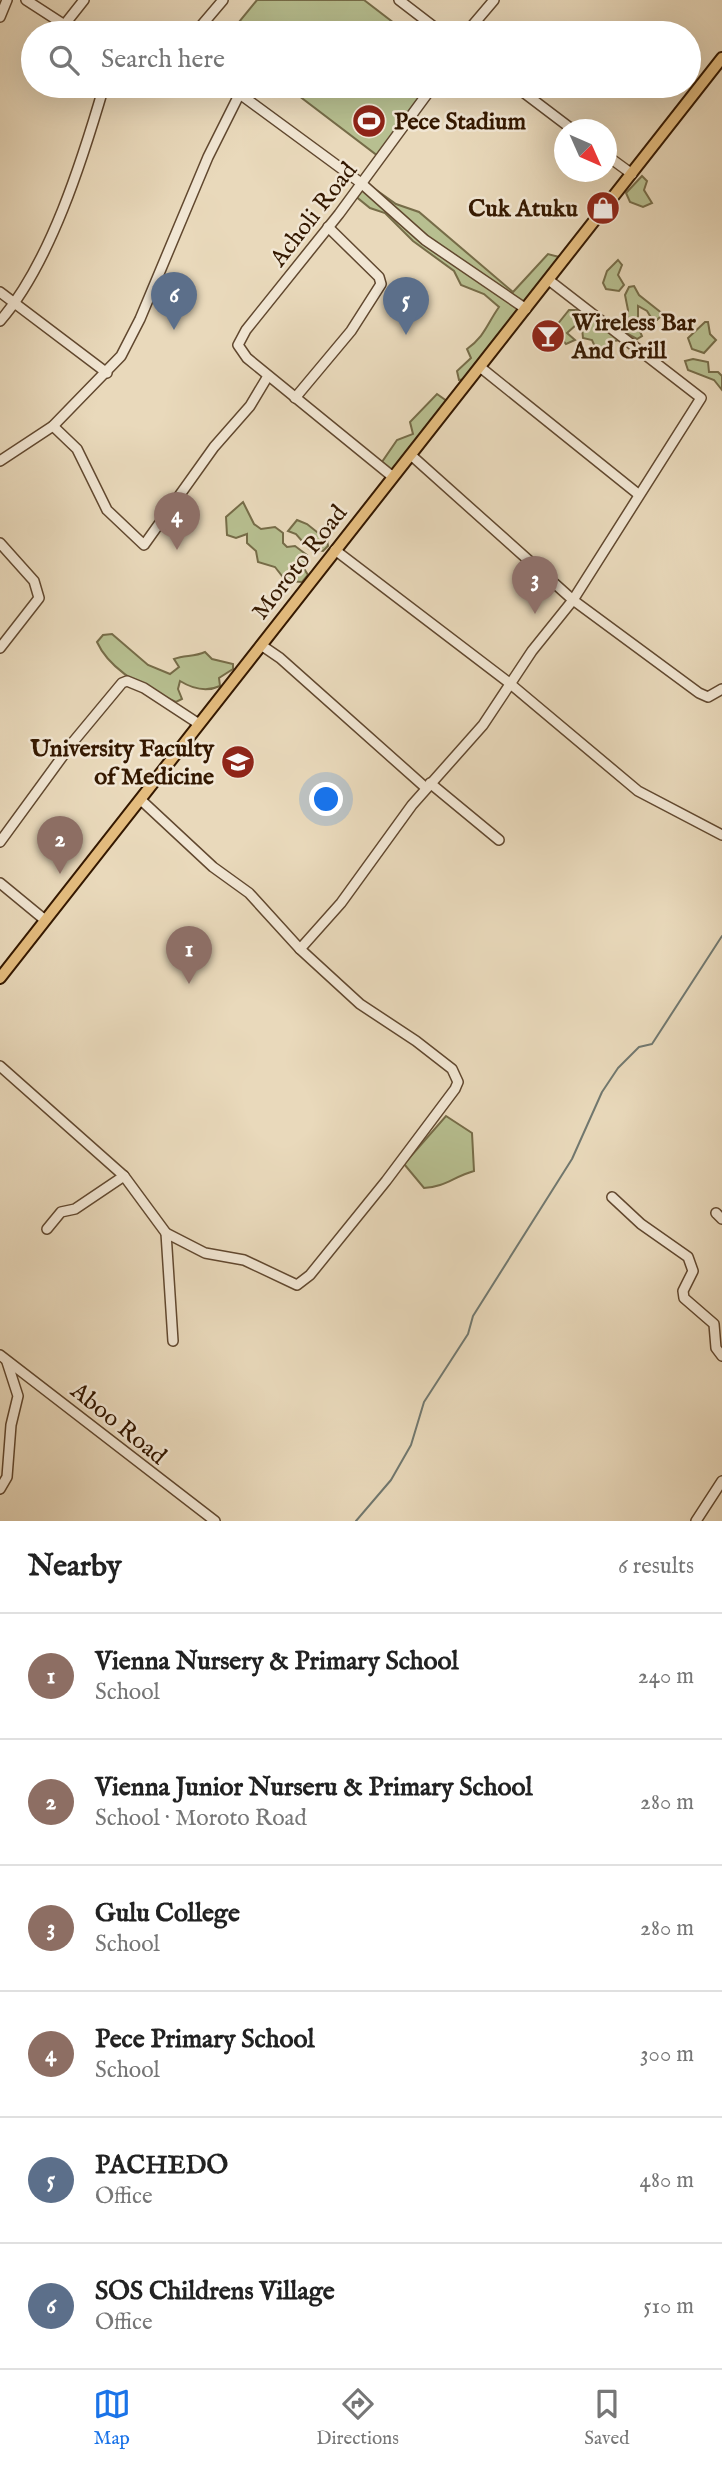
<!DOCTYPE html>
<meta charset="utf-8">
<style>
body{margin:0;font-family:"IM FELL English",serif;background:#f2f2f2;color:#222}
.compass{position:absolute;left:554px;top:119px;width:63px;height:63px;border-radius:50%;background:#fff;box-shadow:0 7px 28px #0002;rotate:135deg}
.you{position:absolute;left:327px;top:800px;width:24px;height:24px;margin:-18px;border:5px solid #fff;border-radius:50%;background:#1a73e8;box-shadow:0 0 0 10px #1a73e833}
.badge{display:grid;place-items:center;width:46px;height:46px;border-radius:50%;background:#1a73e8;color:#fff;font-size:23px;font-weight:700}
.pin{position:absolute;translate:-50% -58px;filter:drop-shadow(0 2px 4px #0008)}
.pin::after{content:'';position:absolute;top:37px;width:24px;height:21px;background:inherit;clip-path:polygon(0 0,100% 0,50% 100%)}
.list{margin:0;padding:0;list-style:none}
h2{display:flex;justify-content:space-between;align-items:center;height:91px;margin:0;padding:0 28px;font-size:30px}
h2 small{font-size:23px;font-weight:400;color:#767676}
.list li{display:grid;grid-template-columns:46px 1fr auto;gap:21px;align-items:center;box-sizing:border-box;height:126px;padding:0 28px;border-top:2px solid #e0e0e0}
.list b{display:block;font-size:26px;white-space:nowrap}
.list p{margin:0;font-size:23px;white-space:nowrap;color:#767676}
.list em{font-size:23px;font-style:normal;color:#767676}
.icon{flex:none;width:38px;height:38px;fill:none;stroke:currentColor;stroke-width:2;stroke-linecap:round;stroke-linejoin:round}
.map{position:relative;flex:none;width:722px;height:1521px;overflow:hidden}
.search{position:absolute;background:#fff;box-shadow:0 7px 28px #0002;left:21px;right:21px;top:21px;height:77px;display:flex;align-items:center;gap:18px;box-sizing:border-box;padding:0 24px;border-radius:38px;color:#767676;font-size:26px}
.sheet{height:847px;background:#fff}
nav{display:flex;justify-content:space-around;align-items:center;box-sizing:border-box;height:98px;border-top:2px solid #e0e0e0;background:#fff;font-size:19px;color:#767676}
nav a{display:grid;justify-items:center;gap:4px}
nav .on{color:#1a73e8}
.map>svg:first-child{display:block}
</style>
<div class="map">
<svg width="722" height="1521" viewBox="0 0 722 1521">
<rect width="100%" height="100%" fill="#e9d9bb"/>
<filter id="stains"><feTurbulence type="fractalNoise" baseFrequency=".00286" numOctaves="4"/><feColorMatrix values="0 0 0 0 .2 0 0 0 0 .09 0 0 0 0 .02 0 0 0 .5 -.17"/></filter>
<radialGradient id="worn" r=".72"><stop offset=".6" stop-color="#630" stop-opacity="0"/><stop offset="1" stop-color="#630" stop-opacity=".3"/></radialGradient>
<g fill="#b7bf90" stroke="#766c48" stroke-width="2">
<path d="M257 0H364L407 33H230Z"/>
<path d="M286 86H434L378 156Z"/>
<path d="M642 176 647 181 644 190 652 203 643 207 630 202 626 193Z"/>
<path d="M365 182 396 204 419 212 513 292 548 254 559 257 564 263 518 308V316L467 379 459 380 457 371 471 358 467 349C485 336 487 324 499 307L484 294 461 285 454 271 413 241 385 213 370 208 354 195Z"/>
<path d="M618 260 622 265 618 275 624 285 619 291 606 289 603 283 607 271Z"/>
<path d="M634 286 639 295 663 314 657 320 652 319 647 311 638 306V327L642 336 637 339 626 333 628 310 625 295 629 287Z"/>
<path d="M569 310H582L595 320 596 325 621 340 614 341 609 349 602 352 596 349 592 340 583 338 582 328 576 325 567 333 575 340 566 344 562 339 563 333 553 330Z"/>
<path d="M705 322H708L710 334 716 340 704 353 692 349 688 338Z"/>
<path d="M693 359 708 362 709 372H718L722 376V390L714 380 688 370 685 361Z"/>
<path d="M437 394 451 404 393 474 382 462 397 440 413 434 410 422Z"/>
<path d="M243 502 254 524 261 529 275 527 283 533V543L287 547 295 546 307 555 303 567 308 575 302 582 286 581 275 567 258 562 256 551 247 543V534L236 538 227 535 226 517Z"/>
<path d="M297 520 307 524 327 540 328 546 323 551 309 549 296 534 288 531Z"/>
<path d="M112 634 148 665 170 674 179 667 174 659C185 655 194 657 205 652L212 659 233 664V669L219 678 220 686C207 692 193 689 180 681L178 689 182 699 176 702C147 690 110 671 97 642L103 635Z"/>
<path d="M446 1116 472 1133 474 1171C453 1177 445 1187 424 1188L404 1164Z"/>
</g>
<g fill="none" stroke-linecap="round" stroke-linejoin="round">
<path stroke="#71786f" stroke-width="2" d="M356 1521 391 1480 411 1445 424 1402 468 1334 473 1316 572 1159 602 1092 618 1068 639 1047 652 1044 722 936"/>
<g stroke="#61482f" stroke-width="12">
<g id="minor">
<path d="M26 0 77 33"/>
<path d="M399 0 442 33"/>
<path d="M0 17 7 0"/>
<path d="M65 24 84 0"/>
<path d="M195 33 223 0"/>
<path d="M466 33 494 0"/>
<path d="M229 86 361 183 425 240 526 309"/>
<path d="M515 86 573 130"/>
<path d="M606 155 632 174"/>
<path d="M0 292 107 373"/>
<path d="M0 321C50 264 83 158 104 86"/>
<path d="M480 367 638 494"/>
<path d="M295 398 351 331 381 284 379 277 328 227"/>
<path d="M53 426 77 449 107 510 144 545 214 447 250 406 268 376"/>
<path d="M412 456 573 600 699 693 708 697 722 689"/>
<path d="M0 461 53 426 121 356 140 319 208 157 239 95"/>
<path d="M393 477 247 358 238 345 246 330 339 214 433 86"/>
<path d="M0 543 34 581 39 598 0 648"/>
<path d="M335 550 508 682 638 791 722 835"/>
<path d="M261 645 280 658 426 788"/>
<path d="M430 783 499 840"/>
<path d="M0 842 73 742 122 683 127 681 144 688 199 724"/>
<path d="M0 883 45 920"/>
<path d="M300 949 341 903 412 805 483 725 532 651 573 600 701 398 550 281"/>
<path d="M0 1066 124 1176 166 1233 205 1253 244 1260 297 1285 310 1275 386 1181 455 1089 458 1082 452 1069 416 1041 360 1004 300 949 249 893 213 867 141 800"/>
<path d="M612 1197 641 1224 688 1257 693 1271 683 1291 684 1298 714 1324 716 1348 722 1356"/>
<path d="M716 1213 722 1219"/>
<path d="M47 1229 61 1212 75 1209 124 1176"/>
<path d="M166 1233 173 1341"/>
<path d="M0 1355 215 1521"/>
<path d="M0 1489 7 1477 11 1425 18 1396 7 1362"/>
<path d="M696 1521 722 1481"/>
</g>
</g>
<g stroke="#341800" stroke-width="14">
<path id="major" d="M0 978 722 58"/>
</g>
<use href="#minor" stroke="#f1e6d3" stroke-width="9"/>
<use href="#major" stroke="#e4bc7e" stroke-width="10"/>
</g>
<defs>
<g id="stadium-disc" transform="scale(1.75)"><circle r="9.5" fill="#8f2418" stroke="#f1e6d3"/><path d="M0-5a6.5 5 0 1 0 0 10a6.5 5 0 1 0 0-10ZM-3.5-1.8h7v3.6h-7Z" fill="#fff"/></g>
<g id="shop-disc" transform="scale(1.75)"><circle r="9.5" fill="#8f2418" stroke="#f1e6d3"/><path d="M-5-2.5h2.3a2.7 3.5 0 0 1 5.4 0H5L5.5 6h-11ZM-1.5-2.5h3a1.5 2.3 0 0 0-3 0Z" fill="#fff"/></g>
<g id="bar-disc" transform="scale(1.75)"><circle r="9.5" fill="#8f2418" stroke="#f1e6d3"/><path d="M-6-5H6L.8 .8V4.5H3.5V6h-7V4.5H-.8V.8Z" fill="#fff"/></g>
<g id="university-disc" transform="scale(1.75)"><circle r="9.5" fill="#8f2418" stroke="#f1e6d3"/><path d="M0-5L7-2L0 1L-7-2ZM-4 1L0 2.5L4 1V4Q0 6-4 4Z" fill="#fff"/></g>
</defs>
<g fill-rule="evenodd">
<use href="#stadium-disc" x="369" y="121"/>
<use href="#shop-disc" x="603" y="208"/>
<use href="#bar-disc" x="548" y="336"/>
<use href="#university-disc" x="238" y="762"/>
</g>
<g text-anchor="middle" stroke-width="5" stroke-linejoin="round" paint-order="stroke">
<g font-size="24" font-weight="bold" fill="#341800" stroke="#f1e6d3" text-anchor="start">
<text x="394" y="129">Pece Stadium</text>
<text x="578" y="216" text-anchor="end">Cuk Atuku</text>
<text x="572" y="330">Wireless Bar<tspan x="572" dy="28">And Grill</tspan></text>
<text x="214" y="756" text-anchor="end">University Faculty<tspan x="214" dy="28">of Medicine</tspan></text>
</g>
<g font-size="24" fill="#341800" stroke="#f1e6d3">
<text transform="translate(313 214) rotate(-52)" y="8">Acholi Road</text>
<text transform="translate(299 562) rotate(-52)" y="8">Moroto Road</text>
<text transform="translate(119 1423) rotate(39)" y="8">Aboo Road</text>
</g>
</g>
<rect width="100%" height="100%" filter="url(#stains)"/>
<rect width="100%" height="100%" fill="url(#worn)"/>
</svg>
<svg class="compass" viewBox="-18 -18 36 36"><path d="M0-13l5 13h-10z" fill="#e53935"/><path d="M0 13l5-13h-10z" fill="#767676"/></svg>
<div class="you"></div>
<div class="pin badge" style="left:189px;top:984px;background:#8d6e63">1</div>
<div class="pin badge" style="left:60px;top:874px;background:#8d6e63">2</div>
<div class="pin badge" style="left:535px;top:614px;background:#8d6e63">3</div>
<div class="pin badge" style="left:177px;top:550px;background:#8d6e63">4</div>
<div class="pin badge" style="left:406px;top:335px;background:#5c6f8a">5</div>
<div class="pin badge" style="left:174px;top:330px;background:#5c6f8a">6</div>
<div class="search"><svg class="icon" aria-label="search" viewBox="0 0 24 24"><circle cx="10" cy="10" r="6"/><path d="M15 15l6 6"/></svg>Search here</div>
</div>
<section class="sheet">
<h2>Nearby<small>6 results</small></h2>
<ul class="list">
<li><span class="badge" style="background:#8d6e63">1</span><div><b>Vienna Nursery &amp; Primary School</b><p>School</p></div><em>240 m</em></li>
<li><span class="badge" style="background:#8d6e63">2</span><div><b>Vienna Junior Nurseru &amp; Primary School</b><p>School · Moroto Road</p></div><em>280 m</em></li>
<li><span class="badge" style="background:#8d6e63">3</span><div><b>Gulu College</b><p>School</p></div><em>280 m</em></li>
<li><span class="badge" style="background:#8d6e63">4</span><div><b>Pece Primary School</b><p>School</p></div><em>300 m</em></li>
<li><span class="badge" style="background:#5c6f8a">5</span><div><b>PACHEDO</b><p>Office</p></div><em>480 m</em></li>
<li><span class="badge" style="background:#5c6f8a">6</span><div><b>SOS Childrens Village</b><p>Office</p></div><em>510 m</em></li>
</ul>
</section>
<nav>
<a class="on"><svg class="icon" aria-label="map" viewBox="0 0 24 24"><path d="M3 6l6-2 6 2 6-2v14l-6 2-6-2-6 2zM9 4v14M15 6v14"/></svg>Map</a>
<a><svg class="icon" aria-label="directions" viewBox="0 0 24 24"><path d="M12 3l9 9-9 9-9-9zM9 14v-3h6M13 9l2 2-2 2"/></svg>Directions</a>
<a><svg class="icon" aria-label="saved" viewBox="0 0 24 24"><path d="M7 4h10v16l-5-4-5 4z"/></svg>Saved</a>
</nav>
